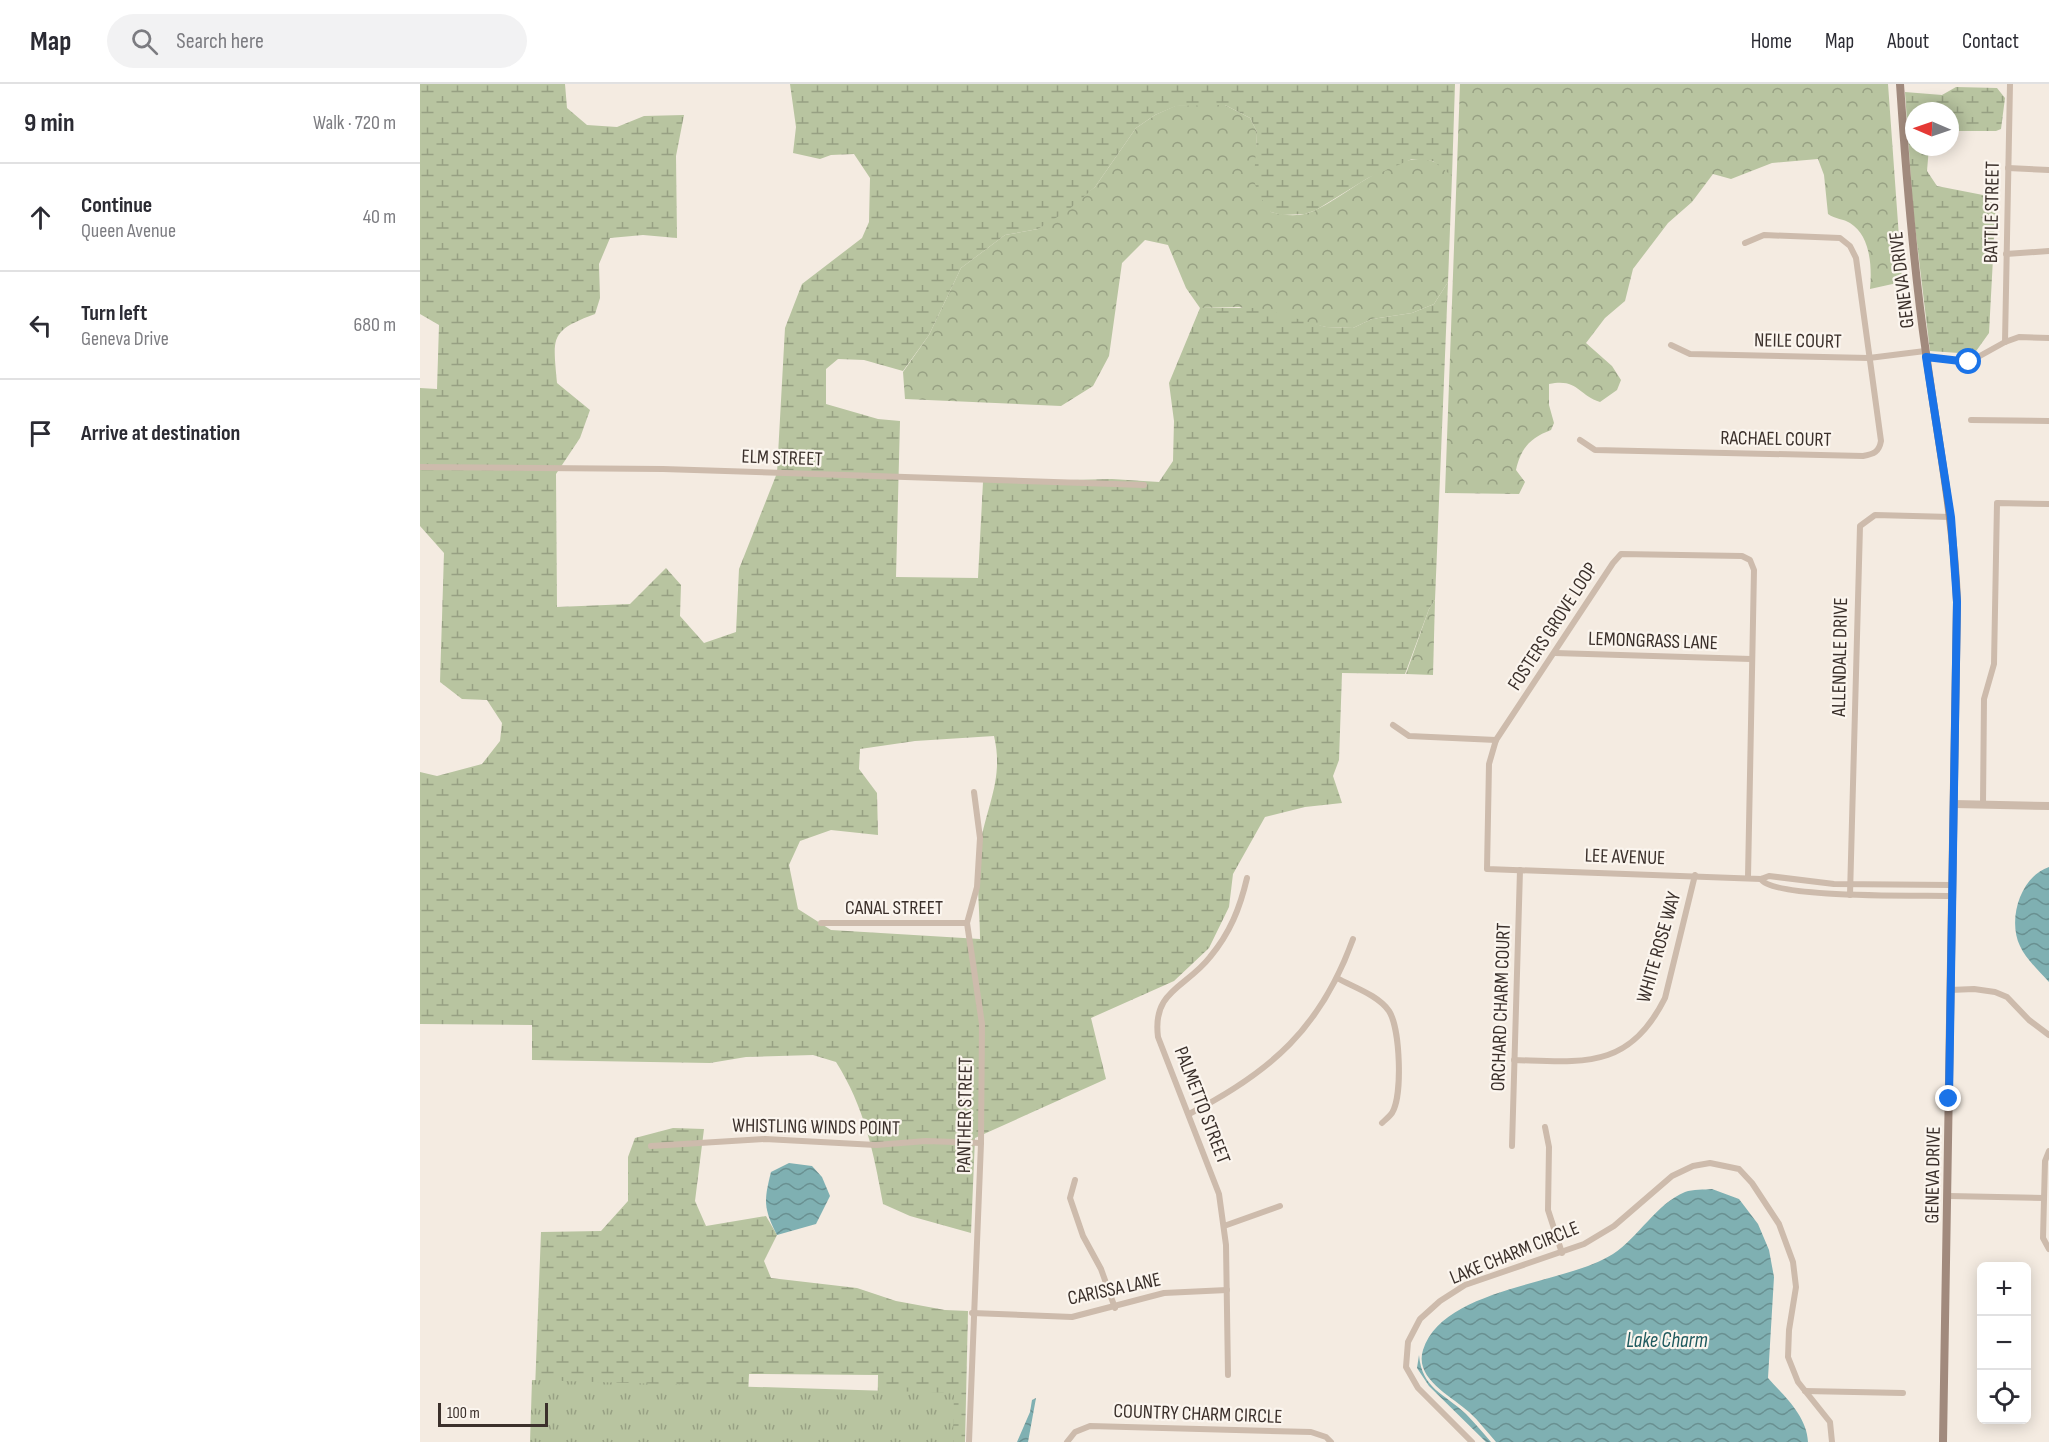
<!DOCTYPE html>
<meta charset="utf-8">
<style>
body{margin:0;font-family:"Sofia Sans Condensed",sans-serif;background:#f2f2f3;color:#2b2b33}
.controls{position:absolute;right:18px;bottom:18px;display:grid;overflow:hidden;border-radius:9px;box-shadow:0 3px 15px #0003}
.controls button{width:54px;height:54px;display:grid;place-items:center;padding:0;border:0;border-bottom:2px solid #e1e1e2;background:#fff;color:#2b2b33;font:30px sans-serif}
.compass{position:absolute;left:1485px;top:18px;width:54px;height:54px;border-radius:50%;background:#fff;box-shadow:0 3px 15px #0003;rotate:272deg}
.scale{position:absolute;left:18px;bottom:15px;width:110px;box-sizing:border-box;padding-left:6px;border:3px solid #3b302b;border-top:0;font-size:16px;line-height:21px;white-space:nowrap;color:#3b302b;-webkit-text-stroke:4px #fbf5ee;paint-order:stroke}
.stop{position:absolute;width:18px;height:18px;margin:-14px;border:4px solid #1a73e8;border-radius:50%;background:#fff}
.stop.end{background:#1a73e8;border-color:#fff;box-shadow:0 2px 6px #0008}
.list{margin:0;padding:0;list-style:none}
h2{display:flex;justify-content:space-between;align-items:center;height:78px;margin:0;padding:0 24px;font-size:26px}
h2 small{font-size:20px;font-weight:400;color:#7c7c81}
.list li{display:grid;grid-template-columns:39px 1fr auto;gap:18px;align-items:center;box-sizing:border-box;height:108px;padding:0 24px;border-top:2px solid #e1e1e2}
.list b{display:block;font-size:22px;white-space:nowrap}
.list p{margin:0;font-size:20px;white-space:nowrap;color:#7c7c81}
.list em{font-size:20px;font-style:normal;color:#7c7c81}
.icon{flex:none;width:33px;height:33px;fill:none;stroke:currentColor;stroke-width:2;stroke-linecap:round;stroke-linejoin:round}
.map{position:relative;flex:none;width:1629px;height:1358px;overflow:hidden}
header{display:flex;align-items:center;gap:36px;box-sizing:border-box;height:84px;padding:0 30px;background:#fff;border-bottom:2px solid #e1e1e2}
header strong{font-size:28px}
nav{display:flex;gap:33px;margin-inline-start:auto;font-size:21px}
.search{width:420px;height:54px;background:#f2f2f3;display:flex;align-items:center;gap:15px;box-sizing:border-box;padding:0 21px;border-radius:33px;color:#7c7c81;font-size:22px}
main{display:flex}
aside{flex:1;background:#fff}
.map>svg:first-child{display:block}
</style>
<header>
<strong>Map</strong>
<div class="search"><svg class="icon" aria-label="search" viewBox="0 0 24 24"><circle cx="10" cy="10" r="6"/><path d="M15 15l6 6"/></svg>Search here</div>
<nav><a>Home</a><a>Map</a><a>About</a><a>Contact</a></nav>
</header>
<main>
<aside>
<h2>9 min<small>Walk · 720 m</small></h2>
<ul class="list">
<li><svg class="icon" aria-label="ahead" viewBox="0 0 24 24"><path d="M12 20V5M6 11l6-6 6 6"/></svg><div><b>Continue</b><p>Queen Avenue</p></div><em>40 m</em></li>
<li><svg class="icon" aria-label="left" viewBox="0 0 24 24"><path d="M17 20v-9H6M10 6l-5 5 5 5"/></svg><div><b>Turn left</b><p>Geneva Drive</p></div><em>680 m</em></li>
<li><svg class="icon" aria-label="arrive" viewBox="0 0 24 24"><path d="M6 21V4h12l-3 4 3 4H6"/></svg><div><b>Arrive at destination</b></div></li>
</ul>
</aside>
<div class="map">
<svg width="1629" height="1358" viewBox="0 0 1629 1358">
<defs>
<pattern id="forest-crowns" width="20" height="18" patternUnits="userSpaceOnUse" patternTransform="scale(1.5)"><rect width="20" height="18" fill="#b8c4a0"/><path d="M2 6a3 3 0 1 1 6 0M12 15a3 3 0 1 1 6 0" fill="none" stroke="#97a083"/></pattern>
<pattern id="wetland-marsh" width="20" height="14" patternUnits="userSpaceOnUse" patternTransform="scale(1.5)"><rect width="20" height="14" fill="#b8c4a0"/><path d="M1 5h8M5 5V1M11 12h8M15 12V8" fill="none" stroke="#97a083"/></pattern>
<pattern id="park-tufts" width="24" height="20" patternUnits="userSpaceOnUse" patternTransform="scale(1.5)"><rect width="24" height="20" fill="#b8c4a0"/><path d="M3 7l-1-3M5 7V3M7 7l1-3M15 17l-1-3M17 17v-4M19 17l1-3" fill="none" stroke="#97a083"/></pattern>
<pattern id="water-waves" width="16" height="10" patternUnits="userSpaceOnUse" patternTransform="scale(1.5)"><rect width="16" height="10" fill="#7fb0b2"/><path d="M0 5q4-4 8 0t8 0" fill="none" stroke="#699091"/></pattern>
</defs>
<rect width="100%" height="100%" fill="#f4ebe1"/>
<g fill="url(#forest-crowns)">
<path d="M1040 0H1468L1482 195 1477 199 1450 205C1452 184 1451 152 1430 139 1424 135 1415 135 1408 130L1404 91 1398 75 1352 79 1311 95 1293 90 1272 118 1248 139 1213 185 1205 217 1185 234 1166 259 1192 282 1201 296 1197 306 1180 318C1158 311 1158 294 1129 300V321L1134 339 1131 346C1110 354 1101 364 1096 386L1105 398 1099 410 1025 409Z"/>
<path d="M780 20 805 21 830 34 837 48 836 70 851 128C862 131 876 133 888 129 926 117 994 42 1032 92L1028 198 1014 220 992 229 952 235 933 244 906 243 819 223 780 224 766 204 748 161 725 156 702 179 689 272 673 302 641 322 485 315 483 288 509 251 541 184 585 151 618 145 675 103 716 44 735 31 755 22Z"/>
<path d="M1015 516 1013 591 986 590 1009 525Z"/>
</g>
<g fill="url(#wetland-marsh)" fill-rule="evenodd">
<path d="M0 0H145L147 24 167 41 197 43 224 32 264 31 256 72 257 154 223 151 190 154 179 180 180 214 175 230C129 247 133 253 137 299L170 326 160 354 136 390 137 523 210 520 246 484 261 501 260 532 284 559 316 548 319 485 357 389 365 244 382 200 442 154 449 138 450 94 434 70 411 71 400 75 373 69 376 43 370 0H1035L1032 92 1013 77 992 75 948 94 896 126 885 130 862 131 851 128 838 110 834 96 837 48 830 34 805 21 756 22 735 31 716 44 675 103 647 127 618 145 585 151 541 184 509 251 483 287 444 276 418 275 406 285V320L458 335 480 337 476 493 558 494 563 398 692 395 739 398 753 377 754 337 749 299 780 224H840L906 243 933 244 952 235 992 229 1014 220 1028 198 1015 516 1009 525 985 590 922 589 919 676 913 692 922 719 885 723 845 733 813 790 809 823 789 864 754 897 671 934 686 995 555 1054 551 1149 490 1132 463 1120C454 1069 444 1022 416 978L393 971 326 973 290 979 112 976V941L0 940V688L17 692 62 680 80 657 82 639 67 616 42 615 20 598 24 469 0 442V304L17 305 19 241 0 230ZM574 652C584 694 567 721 560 761 555 788 560 826 560 855L411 846 378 825 369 781 380 757 411 746 458 751 457 709 439 685 440 665 495 657Z"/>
<path d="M1536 3 1577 4 1585 14 1581 45 1576 47H1530V27H1494V63H1509L1507 87 1517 102 1563 111 1576 118 1569 249 1554 270 1510 267 1493 126 1485 8 1522 11Z"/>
<path d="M253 1044 284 1045 275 1117 286 1142 346 1132 357 1151 344 1177 351 1194 437 1204 476 1217 525 1226 548 1227 545 1358H457L458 1291 329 1290 326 1358H113L121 1148 181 1147 208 1117V1073L215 1054Z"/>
</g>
<path fill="url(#park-tufts)" d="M112 1296 534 1309 533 1358H110Z"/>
<g fill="url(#water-waves)">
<path d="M1629 783V898C1619 887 1606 875 1600 862 1587 835 1601 792 1629 783Z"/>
<path d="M369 1079 392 1082 402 1093 410 1112 396 1140 357 1151C343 1124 344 1116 351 1088Z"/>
<path d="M1292 1105 1319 1115 1338 1140 1349 1166 1354 1193 1348 1294C1364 1312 1387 1332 1388 1358H1076C1067 1348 1059 1337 1049 1328 1032 1312 994 1295 1003 1266 1023 1203 1145 1201 1193 1170 1219 1153 1236 1120 1265 1108 1273 1105 1284 1106 1292 1105Z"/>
<path d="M999 1271C1002 1305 1024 1309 1046 1330 1055 1339 1063 1349 1071 1358H1066L1009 1302 997 1284Z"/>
<path d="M616 1314 608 1358H597L610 1328 612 1316Z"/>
</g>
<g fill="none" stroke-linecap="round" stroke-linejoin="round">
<g stroke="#cdbbac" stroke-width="6">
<path d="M1588 84 1629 86"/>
<path d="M1586 170 1629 167"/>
<path d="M1585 258 1590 0"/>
<path d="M1251 261 1270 270 1449 274 1505 267"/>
<path d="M1506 273 1549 278 1585 258 1599 253 1629 254"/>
<path d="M1551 336 1629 337"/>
<path d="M1160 356 1175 366 1443 372C1454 370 1459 368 1461 357L1436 174 1430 162 1420 154 1344 151 1325 159"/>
<path d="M0 383 243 385 724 401"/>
<path d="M1135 569 1331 575"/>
<path d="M973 641 989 652 1076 656"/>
<path d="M1563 720 1564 615 1574 580 1577 419 1629 420"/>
<path d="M1328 793 1334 486 1330 476 1322 472 1201 470 1193 479 1076 656 1069 680 1067 785 1341 795 1349 792 1414 800 1531 801"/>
<path d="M1341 795C1352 815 1503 811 1531 812"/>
<path d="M1430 811 1440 442 1455 431 1531 433"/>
<path d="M401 839H547"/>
<path d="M917 894C933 903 958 911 969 927 980 944 983 1011 972 1029 970 1032 965 1036 962 1039"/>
<path d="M1530 906 1554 905 1575 908 1587 913 1609 936 1629 951"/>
<path d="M1094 976C1163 978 1209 986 1245 914L1275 791"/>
<path d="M769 1030C851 988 901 944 933 855"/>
<path d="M1125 1043 1129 1063 1128 1126 1142 1169"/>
<path d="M231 1062 345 1055 456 1061 506 1057 561 1059"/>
<path d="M1092 1062 1100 786"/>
<path d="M1629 1067 1625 1077 1623 1154 1629 1165"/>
<path d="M655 1096 650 1114 663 1152 681 1185 695 1224"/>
<path d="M1529 1112 1624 1114"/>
<path d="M804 1142 860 1122"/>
<path d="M552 1229 652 1233 744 1209 807 1206"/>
<path d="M808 1291 806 1161 799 1110 738 953C732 906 766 904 790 873 810 849 820 824 827 794"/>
<path d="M1385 1307 1483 1309"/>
<path d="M549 1358 561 1059 562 940 547 839 557 803 560 754 554 708"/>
<path d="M647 1358 655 1348 670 1342 891 1348 906 1353 911 1358"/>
<path d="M1052 1358 998 1304 986 1283 988 1258 1000 1235 1020 1217 1045 1201 1164 1160 1194 1142 1252 1092 1273 1082 1290 1079 1319 1085 1332 1099 1359 1140 1373 1178 1376 1203 1369 1246 1368 1273 1378 1298 1410 1338 1412 1358"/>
</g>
<path stroke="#cdbbac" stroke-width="8" d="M1534 720 1629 722"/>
<path stroke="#a18a7d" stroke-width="8" d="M1480 0C1486 90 1493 180 1506 269 1517 352 1534 434 1537 518L1523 1358"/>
</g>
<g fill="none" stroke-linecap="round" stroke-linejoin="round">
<path stroke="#1a73e8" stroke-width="8" d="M1529 1015 1537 518 1531 433 1506 273 1549 278"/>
</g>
<g text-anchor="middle" stroke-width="4.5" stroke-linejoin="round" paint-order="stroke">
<g font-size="20" fill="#3b302b" stroke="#fbf5ee">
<text transform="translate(1571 128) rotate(-89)" y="7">BATTLE STREET</text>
<text transform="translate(1481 196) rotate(-97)" y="7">GENEVA DRIVE</text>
<text transform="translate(1378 256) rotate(1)" y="7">NEILE COURT</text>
<text transform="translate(1356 354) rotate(1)" y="7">RACHAEL COURT</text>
<text transform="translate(362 373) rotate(2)" y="7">ELM STREET</text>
<text transform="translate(1132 542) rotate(-57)" y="7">FOSTERS GROVE LOOP</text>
<text transform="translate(1233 556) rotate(2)" y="7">LEMONGRASS LANE</text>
<text transform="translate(1419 573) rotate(-89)" y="7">ALLENDALE DRIVE</text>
<text transform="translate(1205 772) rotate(2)" y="7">LEE AVENUE</text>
<text x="474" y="830">CANAL STREET</text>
<text transform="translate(1238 863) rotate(-74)" y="7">WHITE ROSE WAY</text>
<text transform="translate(1080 923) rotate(-88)" y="7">ORCHARD CHARM COURT</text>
<text transform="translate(783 1021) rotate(69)" y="7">PALMETTO STREET</text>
<text transform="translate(544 1031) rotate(-89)" y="7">PANTHER STREET</text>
<text transform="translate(396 1042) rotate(1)" y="7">WHISTLING WINDS POINT</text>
<text transform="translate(1512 1091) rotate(-89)" y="7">GENEVA DRIVE</text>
<text transform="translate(1094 1168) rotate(-22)" y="7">LAKE CHARM CIRCLE</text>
<text transform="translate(694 1204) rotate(-12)" y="7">CARISSA LANE</text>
<text transform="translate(778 1329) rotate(2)" y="7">COUNTRY CHARM CIRCLE</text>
</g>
<g font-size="21" font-style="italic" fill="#1f5a5e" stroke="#fbf5ee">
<text x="1247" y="1263">Lake Charm</text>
</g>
</g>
</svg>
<div class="controls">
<button>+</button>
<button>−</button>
<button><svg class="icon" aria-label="locate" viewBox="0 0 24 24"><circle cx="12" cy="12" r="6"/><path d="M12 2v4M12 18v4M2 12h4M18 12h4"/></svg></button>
</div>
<svg class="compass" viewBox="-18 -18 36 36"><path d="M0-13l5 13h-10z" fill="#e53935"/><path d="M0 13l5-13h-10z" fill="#7c7c81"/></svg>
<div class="scale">100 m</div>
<div class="stop" style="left:1549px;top:278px"></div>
<div class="stop end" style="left:1529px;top:1015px"></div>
</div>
</main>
